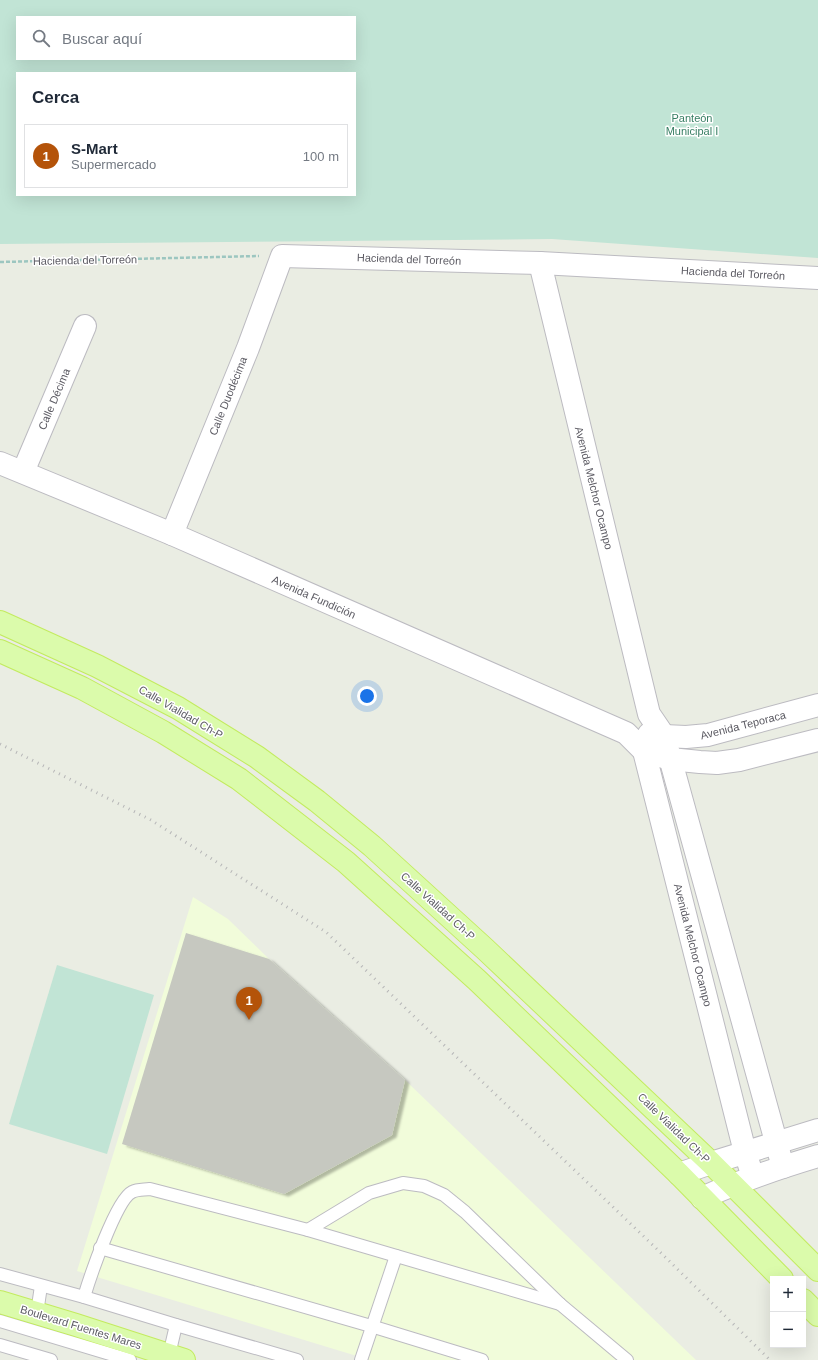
<!DOCTYPE html>
<html lang="es">
<meta charset="utf-8">
<style>
body{margin:0;font-family:Arial,sans-serif;background:#f2f2f3;color:#1f2937}
.controls{position:absolute;right:12px;bottom:12px;display:grid;overflow:hidden;border-radius:0px;box-shadow:0 4px 16px #0002}
.controls button{width:36px;height:36px;display:grid;place-items:center;padding:0;border:0;border-bottom:1px solid #e0e1e3;background:#fff;color:#1f2937;font:20px sans-serif}
.you{position:absolute;left:367px;top:696px;width:14px;height:14px;margin:-10px;border:3px solid #fff;border-radius:50%;background:#1a73e8;box-shadow:0 0 0 6px #1a73e833}
.badge{display:grid;place-items:center;width:26px;height:26px;border-radius:50%;background:#b45309;color:#fff;font-size:13px;font-weight:700}
.pin{position:absolute;translate:-50% -33px;filter:drop-shadow(0 1px 2px #0008)}
.pin::after{content:'';position:absolute;top:21px;width:14px;height:12px;background:inherit;clip-path:polygon(0 0,100% 0,50% 100%)}
.list{margin:0;padding:0;list-style:none}
h2{display:flex;justify-content:space-between;align-items:center;height:52px;margin:0;padding:0 16px;font-size:17px}
h2 small{font-size:13px;font-weight:400;color:#747a83}
.list li{display:grid;grid-template-columns:26px 1fr auto;gap:12px;align-items:center;box-sizing:border-box;height:64px;margin:0 8px 8px;padding:0 8px;border:1px solid #e0e1e3;border-radius:0px}
.list b{display:block;font-size:15px;white-space:nowrap}
.list p{margin:0;font-size:13px;white-space:nowrap;color:#747a83}
.list em{font-size:13px;font-style:normal;color:#747a83}
.icon{flex:none;width:22px;height:22px;fill:none;stroke:currentColor;stroke-width:2;stroke-linecap:round;stroke-linejoin:round}
.map{position:relative;flex:none;width:818px;height:1360px;overflow:hidden}
.search{position:absolute;background:#fff;box-shadow:0 4px 16px #0002;left:16px;top:16px;width:340px;height:44px;display:flex;align-items:center;gap:10px;box-sizing:border-box;padding:0 14px;border-radius:0px;color:#747a83;font-size:15px}
.panel{position:absolute;background:#fff;box-shadow:0 4px 16px #0002;left:16px;top:72px;width:340px;height:124px;border-radius:0px}
.map>svg:first-child{display:block}
</style>
<div class="map">
<svg width="818" height="1360" viewBox="0 0 818 1360">
<defs>
<filter id="shadow"><feDropShadow dx="4.5" dy="2.5" stdDeviation="1" flood-color="#0004"/></filter>
</defs>
<rect width="100%" height="100%" fill="#eaede3"/>
<path fill="#f1fcda" d="M193 897 228 919 269 959 405 1080 696 1360H370L77 1271Z"/>
<g fill="#c1e4d5" fill-rule="evenodd">
<path d="M0 0H818V258L552 239 0 244ZM17 17H355V59H17ZM17 73H355V195H17Z"/>
<path d="M57 965 154 995 107 1154 9 1124Z"/>
</g>
<path fill="#c6c8c0" filter="url(#shadow)" d="M186 933 269 959 405 1080 392 1135 284 1194 122 1144Z"/>
<g fill="none" stroke-linecap="round" stroke-linejoin="round">
<g stroke="#bcbbc1" stroke-width="14">
<g id="service">
<path d="M308 1230 369 1193 403 1183 424 1186 444 1195 465 1212 560 1304 627 1360"/>
<path d="M100 1248 371 1326 482 1360"/>
<path d="M0 1274 84 1297 176 1325 297 1360"/>
<path d="M84 1297C90 1277 116 1200 132 1192 138 1189 144 1190 150 1189L308 1230 560 1304"/>
<path d="M37 1313 41 1286"/>
<path d="M0 1321 130 1360"/>
<path d="M0 1345 51 1360"/>
<path d="M169 1355 176 1325"/>
<path d="M361 1360 396 1256"/>
</g>
</g>
<g stroke="#bcbbc1" stroke-width="24">
<g id="minor">
<path d="M540 263 649 714 664 736 783 1167"/>
<path d="M0 463 172 534 626 733 644 751 670 759 700 762 717 763 739 760 818 740"/>
<path d="M23 472 85 326"/>
<path d="M172 534 248 348 282 256 540 263 818 278"/>
<path d="M649 734 664 736 686 737 708 735 818 705"/>
<path d="M643 740 644 751 745 1152 753 1177"/>
<path d="M679 1174 711 1163 818 1130"/>
<path d="M702 1198C740 1181 778 1168 818 1156"/>
</g>
</g>
<g stroke="#c3eb5f" stroke-width="24">
<g id="primary">
<path d="M0 622 97 666 178 708 257 757 317 801 372 846 485 949 711 1163 818 1270"/>
<path d="M0 651 82 688 163 732 239 779 346 862 477 980 679 1174 782 1279"/>
<path d="M803 1300 818 1315"/>
<path d="M0 1302 76 1325 184 1360"/>
</g>
</g>
<path stroke="#9cc6c0" stroke-width="2.5" stroke-dasharray="4 2" stroke-linecap="butt" d="M0 262 259 256"/>
<use href="#service" stroke="#fff" stroke-width="12"/>
<use href="#minor" stroke="#fff" stroke-width="22"/>
<use href="#primary" stroke="#dbfbab" stroke-width="22"/>
<path stroke="#b6b6b7" stroke-width="3" stroke-dasharray="1 5" stroke-linecap="butt" d="M0 744 151 820 326 932 660 1252 770 1360"/>
</g>
<g text-anchor="middle" stroke-width="3" stroke-linejoin="round" paint-order="stroke">
<g font-size="11" fill="#377e63" stroke="#fff">
<text x="692" y="122">Panteón<tspan x="692" dy="13">Municipal I</tspan></text>
</g>
<g font-size="11" fill="#5c5b63" stroke="#fff">
<text transform="translate(409 259) rotate(2)" y="4">Hacienda del Torreón</text>
<text transform="translate(85 260) rotate(-1)" y="4">Hacienda del Torreón</text>
<text transform="translate(733 273) rotate(3)" y="4">Hacienda del Torreón</text>
<text transform="translate(228 396) rotate(-68)" y="4">Calle Duodécima</text>
<text transform="translate(54 399) rotate(-67)" y="4">Calle Décima</text>
<text transform="translate(594 488) rotate(76)" y="4">Avenida Melchor Ocampo</text>
<text transform="translate(314 597) rotate(24)" y="4">Avenida Fundición</text>
<text transform="translate(181 712) rotate(30)" y="4">Calle Vialidad Ch-P</text>
<text transform="translate(743 725) rotate(-14)" y="4">Avenida Teporaca</text>
<text transform="translate(438 906) rotate(42)" y="4">Calle Vialidad Ch-P</text>
<text transform="translate(693 945) rotate(76)" y="4">Avenida Melchor Ocampo</text>
<text transform="translate(674 1128) rotate(44)" y="4">Calle Vialidad Ch-P</text>
<text transform="translate(81 1327) rotate(17)" y="4">Boulevard Fuentes Mares</text>
</g>
</g>
</svg>
<div class="controls">
<button>+</button>
<button>−</button>
</div>
<div class="you"></div>
<div class="pin badge" style="left:249px;top:1020px">1</div>
<div class="search"><svg class="icon" aria-label="search" viewBox="0 0 24 24"><circle cx="10" cy="10" r="6"/><path d="M15 15l6 6"/></svg>Buscar aquí</div>
<section class="panel">
<h2>Cerca<small></small></h2>
<ul class="list">
<li><span class="badge">1</span><div><b>S-Mart</b><p>Supermercado</p></div><em>100 m</em></li>
</ul>
</section>
</div>
